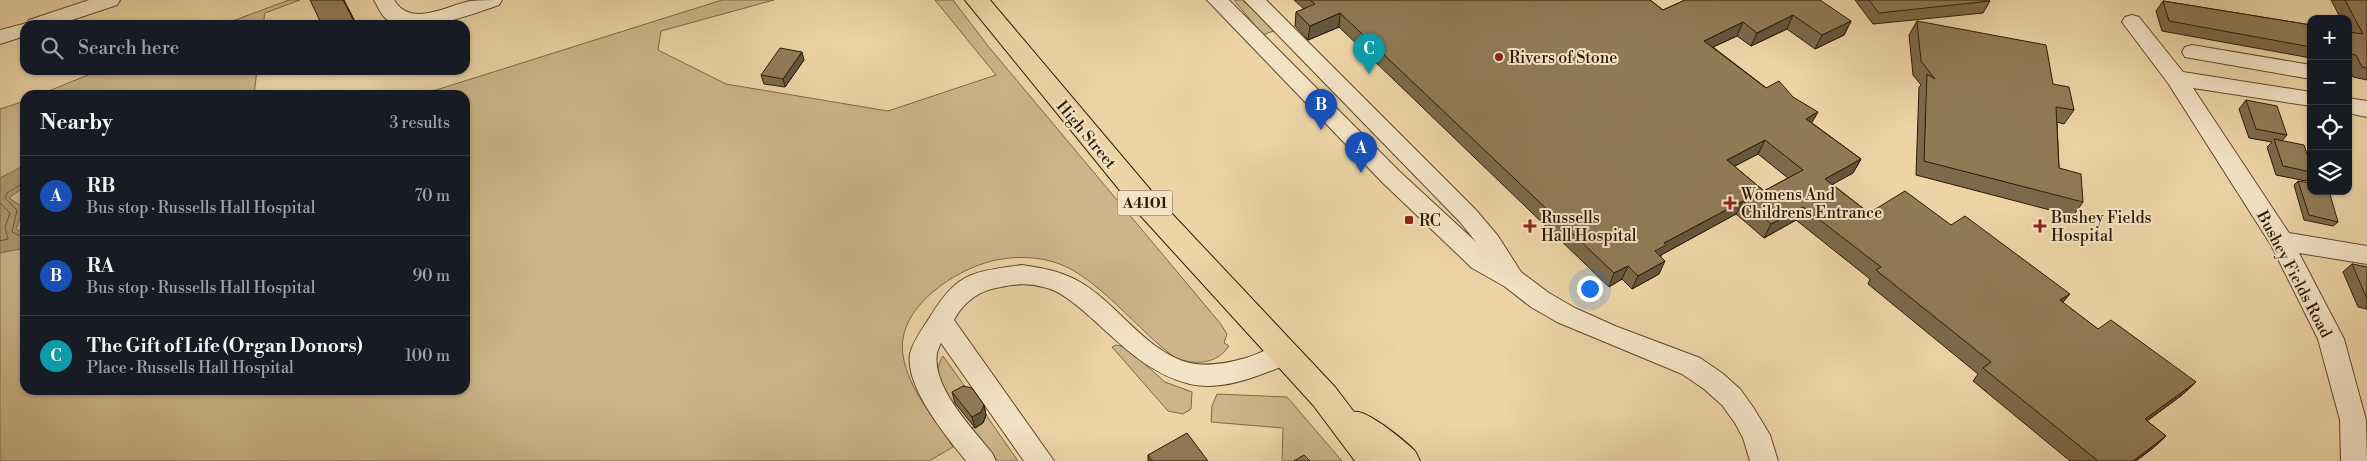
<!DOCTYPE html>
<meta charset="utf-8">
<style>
body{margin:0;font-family:"Libre Bodoni",serif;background:#20242c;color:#f1f3f6}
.controls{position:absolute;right:15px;top:15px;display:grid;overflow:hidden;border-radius:10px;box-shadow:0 1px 4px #0004}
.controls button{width:45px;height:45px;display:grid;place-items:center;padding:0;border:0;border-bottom:1px solid #363941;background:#171b24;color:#f1f3f6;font:25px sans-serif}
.you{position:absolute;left:1589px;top:288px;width:18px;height:18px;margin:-12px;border:4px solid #fff;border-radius:50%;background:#1a73e8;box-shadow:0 0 0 8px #1a73e833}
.badge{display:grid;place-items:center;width:32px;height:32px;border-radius:50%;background:#c59692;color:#fff;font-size:16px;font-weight:700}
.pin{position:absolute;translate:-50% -41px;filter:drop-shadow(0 1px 2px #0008)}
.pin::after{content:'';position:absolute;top:26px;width:18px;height:15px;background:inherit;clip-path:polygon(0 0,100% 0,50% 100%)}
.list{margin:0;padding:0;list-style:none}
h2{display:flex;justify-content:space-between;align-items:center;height:65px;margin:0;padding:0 20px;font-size:21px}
h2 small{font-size:16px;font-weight:400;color:#9ea1a6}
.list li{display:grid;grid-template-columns:32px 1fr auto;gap:15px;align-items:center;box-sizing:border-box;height:80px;padding:0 20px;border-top:1px solid #363941}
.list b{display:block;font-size:19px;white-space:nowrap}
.list p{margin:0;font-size:16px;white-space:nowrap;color:#9ea1a6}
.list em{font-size:16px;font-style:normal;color:#9ea1a6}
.icon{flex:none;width:28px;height:28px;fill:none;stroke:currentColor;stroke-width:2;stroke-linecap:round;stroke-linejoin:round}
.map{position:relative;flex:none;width:2367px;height:461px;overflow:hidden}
.search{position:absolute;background:#171b24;box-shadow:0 1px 4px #0004;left:20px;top:20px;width:450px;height:55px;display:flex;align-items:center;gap:12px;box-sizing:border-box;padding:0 18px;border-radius:15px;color:#9ea1a6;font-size:19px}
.panel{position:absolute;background:#171b24;box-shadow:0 1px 4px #0004;left:20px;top:90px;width:450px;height:305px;border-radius:15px}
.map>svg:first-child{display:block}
</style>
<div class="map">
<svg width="2367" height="461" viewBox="0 0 2367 461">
<rect width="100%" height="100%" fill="#ecd4a6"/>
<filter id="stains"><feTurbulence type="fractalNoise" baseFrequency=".004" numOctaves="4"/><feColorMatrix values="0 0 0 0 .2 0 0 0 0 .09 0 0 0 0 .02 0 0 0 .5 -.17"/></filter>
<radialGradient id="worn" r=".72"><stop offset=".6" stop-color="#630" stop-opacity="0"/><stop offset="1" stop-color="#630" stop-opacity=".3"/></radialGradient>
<g fill="#ccb58a" stroke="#7c6846">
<path d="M289 0H300L265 13 263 25H222Z"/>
<path d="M722 0H774L661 31 658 50 726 84 888 111 996 75 935 0H953L988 46 1220 323 1227 334 1224 343 1229 346C1217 364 1197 365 1177 359 1141 334 1097 276 1057 263 1033 255 1005 256 982 264 946 276 896 312 903 355 908 389 935 419 953 447L929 461H0V109L25 101V390H465V95H403L436 90Z"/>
<path d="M1234 0H1242L1276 30 1263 35Z"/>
<path d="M100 70H107V72L113 70H257L254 95H39Z"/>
<path d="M1116 345 1125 347 1165 382 1192 392 1191 409 1183 414 1168 411 1112 347Z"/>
<path d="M943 356 974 399 965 396 955 403V410C946 394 930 373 943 356Z"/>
<path d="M1217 394 1287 397 1342 461H1282L1283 428 1211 422 1212 406Z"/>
<path d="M986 415 1018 461H995L967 426 975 428Z"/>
</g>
<path fill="#ab956e" stroke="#796443" d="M25 165V186L9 198 24 208 16 229 25 234V248L0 253V178Z"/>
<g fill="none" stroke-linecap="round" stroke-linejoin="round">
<g stroke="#6c5838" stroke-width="1">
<path d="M25 182 7 193 5 198 17 210 12 232 25 238"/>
<path d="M0 203 10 213 5 227 8 239 0 241"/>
</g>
<g stroke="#5d492b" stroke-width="2">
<g id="street">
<path d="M89 0H120L117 5 57 25H25V36L0 44V30L27 23 29 20Z"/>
<path d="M374 0H394C411 28 446 6 470 1 480 0 492 0 502 0L499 5C472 14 408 40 384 17 380 12 377 5 374 0Z"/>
<path d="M1207 0H1229L1399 171 1476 242 1460 222 1244 0H1266L1476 210 1498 236 1521 272 1549 293 1575 308 1615 326 1700 358 1722 373 1740 389 1753 407 1770 435 1778 461H1750L1743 438 1735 423 1722 405 1704 389 1682 374 1557 322 1531 307 1504 286 1472 268 1383 183Z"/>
<path d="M2132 15 2139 17 2183 72 2311 92V106L2193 88 2289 233 2367 246V264L2299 253 2344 339 2366 420 2367 461H2341L2340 420 2318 339 2271 245 2168 83 2122 22 2125 17Z"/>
<path d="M2192 45 2311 65V79L2185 57 2182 52 2185 47Z"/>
<path d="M2348 98 2367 101V117L2348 113Z"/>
<path d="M1022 265C1042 268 1061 271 1080 282 1117 303 1147 353 1190 363 1208 367 1228 363 1246 358 1262 353 1277 342 1293 348L1297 355 1293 362C1262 374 1225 392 1190 384 1152 375 1124 348 1096 322 1081 309 1063 291 1043 287 1028 283 1016 284 1001 287 980 290 964 301 954 320L1054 461H1024L941 343C921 376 972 428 992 453L996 461H966C946 436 905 387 910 354 913 341 923 328 930 317 958 272 972 272 1022 265Z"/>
</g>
</g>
<g stroke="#2d1b02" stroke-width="2">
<path id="primary" d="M965 0H990L1159 200 1335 387 1354 412C1365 408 1405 441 1414 450 1417 453 1418 457 1420 461H1355L1313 405 1139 214Z"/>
</g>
<use href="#street" fill="#f3e3c5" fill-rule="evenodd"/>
<use href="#primary" fill="#ecd4a6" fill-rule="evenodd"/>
</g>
<g fill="#7c6a4b" stroke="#2d1b02" fill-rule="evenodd">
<path d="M1294 0H1650L1663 10 1685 0 1851 21 1844 35 1815 49 1787 29 1751 46 1737 36 1713 47 1812 123 1861 159 1853 173 1832 184 1869 213 1951 225 2063 303 2098 329 2196 382 2182 395 2147 421 2166 436 2153 448 2136 461H2070L1973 381 1978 374 1868 284 1870 279 1796 220 1764 238 1736 214 1661 255 1659 274 1632 289 1622 279 1609 287 1339 27 1308 40 1295 26 1296 12 1304 9ZM1758 154 1788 178 1764 191 1734 166Z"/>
<path d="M1855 0H1989L1990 1 1983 13 1873 24Z"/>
<path d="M2331 0H2367V80L2353 77 2348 67V19H2341Z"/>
<path d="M2163 1 2311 25V58L2162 31 2156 11Z"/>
<path d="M1917 21 2053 84 2074 110 2064 124 2057 122 2059 168 2083 202 2073 216 1916 175 1919 87 1921 85 1913 75 1909 35Z"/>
<path d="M804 60 785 87 764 84 761 75Z"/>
<path d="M2246 100 2287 135 2282 141 2311 165V175L2306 181 2276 175 2267 147 2272 142 2249 138 2239 109Z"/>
<path d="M2298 181 2338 222 2333 226 2304 220 2294 185Z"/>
<path d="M2352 264 2367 267V310V309L2358 307 2343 272Z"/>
<path d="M952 392 984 405 986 415 983 423 975 428 955 403Z"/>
<path d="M1148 455 1208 461H1148Z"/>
</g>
<g fill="#65563d" stroke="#2d1b02">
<path d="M343 0H344L357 25H356Z"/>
<path d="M1340 13 1339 27 1308 40 1310 26Z"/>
<path d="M1793 15 1787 29 1751 46 1757 33Z"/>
<path d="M1851 21 1844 35 1815 49 1822 35Z"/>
<path d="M1743 22 1737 36 1698 54 1704 41Z"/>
<path d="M802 52 804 60 785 87 783 79Z"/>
<path d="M1818 112 1810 126 1806 119Z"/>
<path d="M1765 140 1758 154 1720 174 1727 160Z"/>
<path d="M1861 159 1853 173 1817 193 1825 179Z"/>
<path d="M1743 201 1736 214 1661 255 1660 259 1655 251 1664 243Z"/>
<path d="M1803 207 1796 220 1764 238 1771 224Z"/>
<path d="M1665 261 1659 274 1632 289 1638 276Z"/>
<path d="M1628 266 1622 279 1609 287 1614 273Z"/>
<path d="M2070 294 2059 307 2060 300Z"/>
<path d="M2196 382 2182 395 2132 432 2145 419Z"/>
<path d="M984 405 986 415 983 423 975 428 972 417Z"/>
<path d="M2166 436 2153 448 2136 461H2133Z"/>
</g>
<g fill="#907b57" stroke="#2d1b02" fill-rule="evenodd">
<path d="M310 0H343L356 25H322Z"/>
<path d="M1310 0H1650L1663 10 1685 0H1820L1851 21 1822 35 1793 15 1757 33 1743 22 1704 41 1766 88 1779 81 1793 97 1818 112 1806 119 1861 159 1825 179 1869 213 1905 191 1951 225 1965 216 2070 294 2060 300 2098 329 2111 320 2196 382 2145 419 2166 436 2133 461H2098L1983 368 1991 362 1876 270 1881 267 1803 207 1771 224 1743 201 1664 243 1666 245 1655 251 1665 261 1638 276 1628 266 1614 273 1340 13 1310 26 1296 12 1315 4ZM1765 140 1803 170 1764 191 1727 160Z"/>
<path d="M1869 0H1989L1990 1 1879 13Z"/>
<path d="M2345 0H2367V68L2362 67 2356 55 2348 54V32L2363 34Z"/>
<path d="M2163 1 2311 25V47L2169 21Z"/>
<path d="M1917 21 2046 45 2053 84 2069 87 2074 110 2056 107 2059 168 2081 174 2083 202 1924 161 1927 74 1935 79 1921 61Z"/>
<path d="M780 48 802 52 783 79 761 75Z"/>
<path d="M2246 100 2277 106 2287 135 2256 129Z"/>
<path d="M2274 139 2304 145 2311 165V172L2283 166Z"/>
<path d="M2298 181 2311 183V191H2329L2338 222 2309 215Z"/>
<path d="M2352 264 2367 267V299Z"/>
<path d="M963 386 972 388 984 405 981 412 972 417 952 392Z"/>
<path d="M1187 433 1208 461H1152L1148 455Z"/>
<path d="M1304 455 1310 461H1294Z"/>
</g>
<g fill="#8f2418" stroke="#f3e3c5" stroke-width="2">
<circle cx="1499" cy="57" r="5"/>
<path d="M1727.5 195.5h5v5h5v5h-5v5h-5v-5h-5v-5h5z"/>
<rect x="1404" y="215" width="10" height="10" rx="2.5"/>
<path d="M1527.5 218.5h5v5h5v5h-5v5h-5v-5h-5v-5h5z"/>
<path d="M2037.5 218.5h5v5h5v5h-5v5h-5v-5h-5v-5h5z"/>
</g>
<g text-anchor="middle" stroke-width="4" stroke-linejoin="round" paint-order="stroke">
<rect fill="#f3e3c5" stroke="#68573c" stroke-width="1" x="1117.5" y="190.5" width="55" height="25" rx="4"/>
<g font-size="15" font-weight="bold" fill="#2d1b02">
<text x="1145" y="208">A4101</text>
</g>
<g font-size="16" fill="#2d1b02" stroke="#f3e3c5" text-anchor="start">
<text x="1509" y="63">Rivers of Stone</text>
<text x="1741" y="200">Womens And<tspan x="1741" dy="18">Childrens Entrance</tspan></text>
<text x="1541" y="223">Russells<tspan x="1541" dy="18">Hall Hospital</tspan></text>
<text x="2051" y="223">Bushey Fields<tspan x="2051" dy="18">Hospital</tspan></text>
<text x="1419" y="226">RC</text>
</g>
<g font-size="16" fill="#2d1b02" stroke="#f3e3c5">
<text transform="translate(1087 134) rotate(50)" y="6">High Street</text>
<text transform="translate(2295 274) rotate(62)" y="6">Bushey Fields Road</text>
</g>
</g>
<rect width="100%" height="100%" filter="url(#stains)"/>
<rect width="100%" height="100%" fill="url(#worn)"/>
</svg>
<div class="controls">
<button>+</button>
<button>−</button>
<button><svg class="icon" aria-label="locate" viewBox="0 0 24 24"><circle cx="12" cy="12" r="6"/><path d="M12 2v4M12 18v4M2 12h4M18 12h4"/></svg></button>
<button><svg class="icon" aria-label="layers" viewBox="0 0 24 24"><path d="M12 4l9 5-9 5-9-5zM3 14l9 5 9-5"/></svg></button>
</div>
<div class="you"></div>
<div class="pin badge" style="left:1361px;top:173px;background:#1a4fb4">A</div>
<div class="pin badge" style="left:1321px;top:130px;background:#1a4fb4">B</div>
<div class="pin badge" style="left:1369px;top:74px;background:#0f9aa8">C</div>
<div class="search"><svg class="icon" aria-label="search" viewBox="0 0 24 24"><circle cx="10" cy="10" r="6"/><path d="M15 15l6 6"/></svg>Search here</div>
<section class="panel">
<h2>Nearby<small>3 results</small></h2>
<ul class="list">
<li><span class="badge" style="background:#1a4fb4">A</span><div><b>RB</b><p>Bus stop · Russells Hall Hospital</p></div><em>70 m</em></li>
<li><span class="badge" style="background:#1a4fb4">B</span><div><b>RA</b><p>Bus stop · Russells Hall Hospital</p></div><em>90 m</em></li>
<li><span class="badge" style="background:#0f9aa8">C</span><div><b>The Gift of Life (Organ Donors)</b><p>Place · Russells Hall Hospital</p></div><em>100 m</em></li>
</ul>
</section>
</div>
